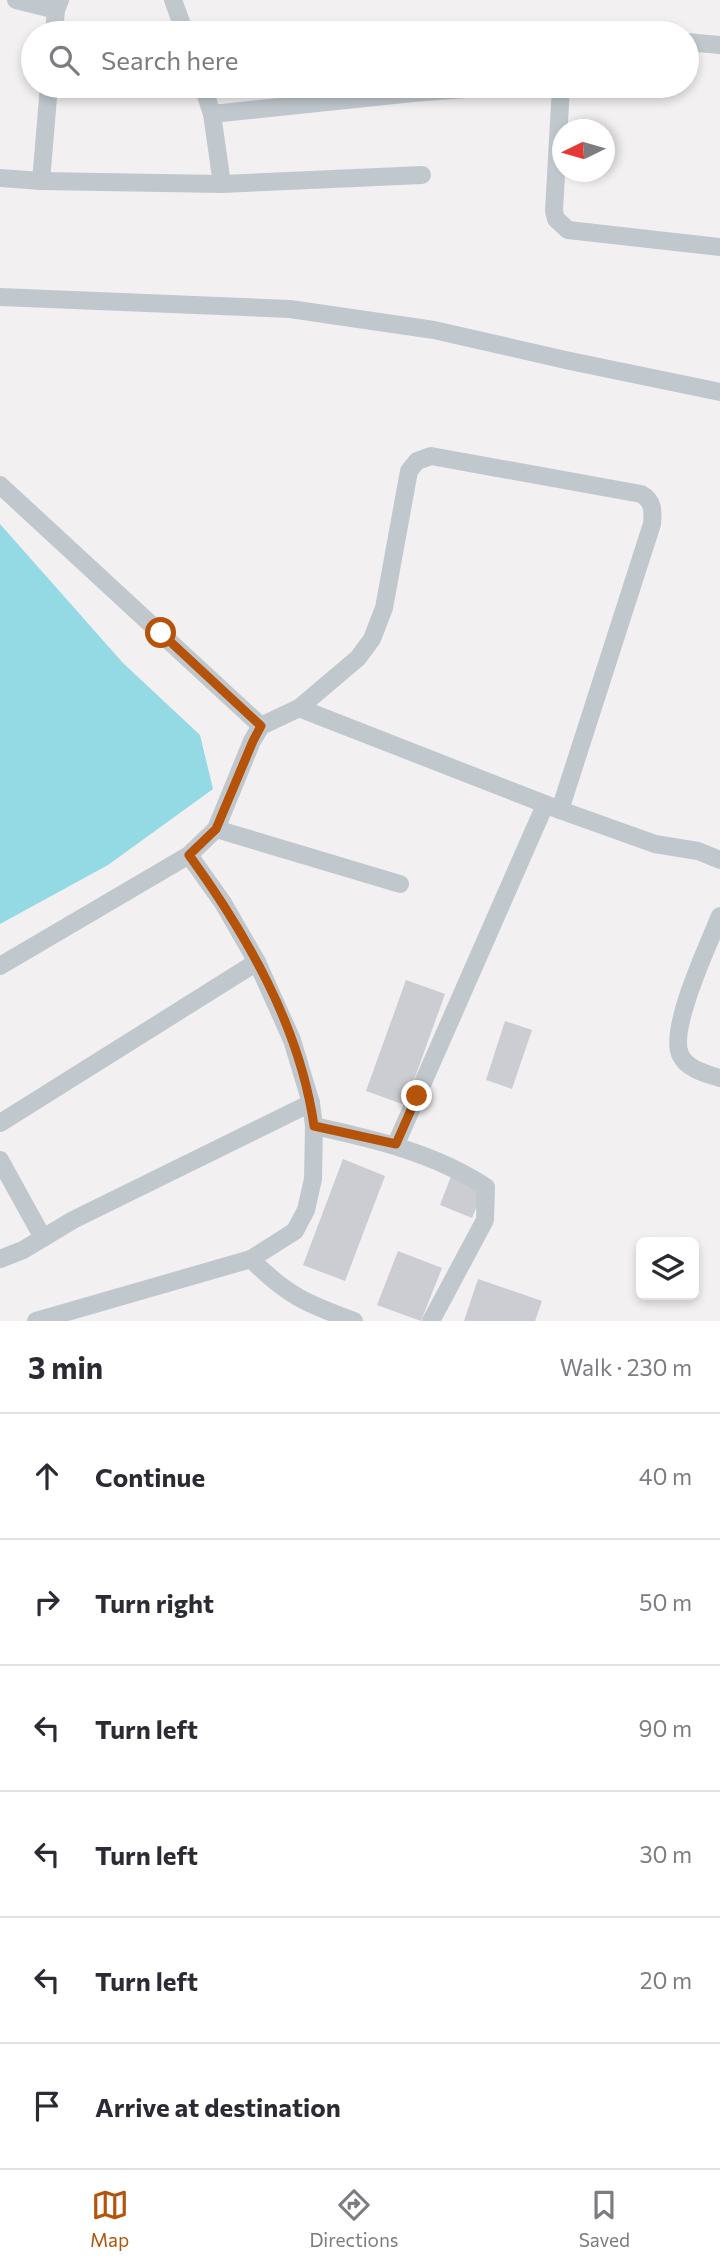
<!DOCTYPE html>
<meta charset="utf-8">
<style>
body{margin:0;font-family:Commissioner,sans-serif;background:#f7f7f7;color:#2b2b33}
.controls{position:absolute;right:21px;bottom:21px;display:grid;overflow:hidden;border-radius:10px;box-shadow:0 4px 10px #0003}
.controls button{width:63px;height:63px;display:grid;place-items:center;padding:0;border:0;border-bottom:2px solid #e1e1e2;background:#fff;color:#2b2b33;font:35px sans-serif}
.compass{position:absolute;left:552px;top:119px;width:63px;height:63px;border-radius:50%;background:#fff;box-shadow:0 4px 10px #0003;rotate:265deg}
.stop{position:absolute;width:21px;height:21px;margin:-16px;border:5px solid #b45309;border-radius:50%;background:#fff}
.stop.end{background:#b45309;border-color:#fff;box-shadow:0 2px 7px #0008}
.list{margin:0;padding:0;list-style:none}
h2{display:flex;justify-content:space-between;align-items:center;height:91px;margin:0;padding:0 28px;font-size:30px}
h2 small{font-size:23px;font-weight:400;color:#7c7c81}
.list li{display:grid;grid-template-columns:46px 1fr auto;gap:21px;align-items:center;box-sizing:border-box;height:126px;padding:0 28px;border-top:2px solid #e1e1e2}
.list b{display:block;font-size:26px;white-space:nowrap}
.list em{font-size:23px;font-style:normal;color:#7c7c81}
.icon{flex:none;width:38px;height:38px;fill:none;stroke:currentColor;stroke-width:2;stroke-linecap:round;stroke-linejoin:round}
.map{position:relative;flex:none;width:720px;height:1321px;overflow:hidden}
.search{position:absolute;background:#fff;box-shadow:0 4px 10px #0003;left:21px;right:21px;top:21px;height:77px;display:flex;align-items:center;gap:18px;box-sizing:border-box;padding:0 24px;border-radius:38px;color:#7c7c81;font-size:26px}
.sheet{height:847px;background:#fff}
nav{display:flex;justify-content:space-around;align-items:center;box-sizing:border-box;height:98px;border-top:2px solid #e1e1e2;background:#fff;font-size:19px;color:#7c7c81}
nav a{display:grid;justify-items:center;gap:4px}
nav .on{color:#b45309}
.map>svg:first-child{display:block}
</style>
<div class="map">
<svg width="720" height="1321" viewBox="0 0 720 1321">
<rect width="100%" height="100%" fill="#f2f0f1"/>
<path fill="#94dae5" d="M0 524 123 663 200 735 213 789 108 865 0 924Z"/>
<g fill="#cbcdd2">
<path d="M406 980 445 994 405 1105 366 1091Z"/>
<path d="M505 1021 532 1030 512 1089 486 1080Z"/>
<path d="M343 1159 385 1176 345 1281 303 1265Z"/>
<path d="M451 1176 484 1189 472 1218 440 1205Z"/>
<path d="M398 1251 442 1268 421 1321 377 1305Z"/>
<path d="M478 1279 542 1301 535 1321H464Z"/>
</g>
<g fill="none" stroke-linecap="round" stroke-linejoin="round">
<g stroke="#c0c8ce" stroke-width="18">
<path d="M16 0 56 10 60 0"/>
<path d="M173 0 185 33"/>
<path d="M54 33 56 10"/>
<path d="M687 42 720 45"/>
<path d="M203 86 212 114 222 184"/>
<path d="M561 86 554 211 556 219 568 230 720 247"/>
<path d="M212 114 413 93 504 86"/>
<path d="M0 178 41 181 49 86"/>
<path d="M41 181 222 184 422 175"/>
<path d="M0 297 290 309 434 330 570 361 720 392"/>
<path d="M0 485 261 726"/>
<path d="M299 708 560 810 655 844 698 851 720 860"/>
<path d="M216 829 400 884"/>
<path d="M189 855 223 903 257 962 292 1040 311 1103 314 1126 313 1179 306 1210 295 1231 251 1259"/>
<path d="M720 916C709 943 669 1028 680 1054 686 1069 706 1074 720 1078"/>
<path d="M0 966 189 855 216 829 252 741 261 726 299 708 358 658 372 639 384 608 409 471 417 461 431 456 641 494C654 501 653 512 652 524L560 810"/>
<path d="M0 1123 257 962"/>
<path d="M314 1126C374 1139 434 1153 486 1187L485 1220 431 1321"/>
<path d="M396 1144 545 805"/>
<path d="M0 1160 43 1238"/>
<path d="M0 1259 23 1250 73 1220 311 1103"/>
<path d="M36 1321 251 1259C286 1295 307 1304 354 1321"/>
</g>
</g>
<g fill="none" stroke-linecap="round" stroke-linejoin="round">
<path stroke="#b45309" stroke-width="9" d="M161 633 261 726 253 741 216 829 189 855C247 935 300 1027 314 1126L396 1144 417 1096"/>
</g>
</svg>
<div class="controls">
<button><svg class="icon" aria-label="layers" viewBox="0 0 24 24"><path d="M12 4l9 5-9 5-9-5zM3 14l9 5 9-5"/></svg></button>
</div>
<svg class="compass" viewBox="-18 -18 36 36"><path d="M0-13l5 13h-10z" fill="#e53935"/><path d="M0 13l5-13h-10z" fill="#7c7c81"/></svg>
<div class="stop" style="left:161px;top:633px"></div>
<div class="stop end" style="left:417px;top:1096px"></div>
<div class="search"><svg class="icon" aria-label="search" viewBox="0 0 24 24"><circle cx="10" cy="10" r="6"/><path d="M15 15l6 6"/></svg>Search here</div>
</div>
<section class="sheet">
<h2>3 min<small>Walk · 230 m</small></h2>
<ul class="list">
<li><svg class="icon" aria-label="ahead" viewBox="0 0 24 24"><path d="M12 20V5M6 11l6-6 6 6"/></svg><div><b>Continue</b></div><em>40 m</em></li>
<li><svg class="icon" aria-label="right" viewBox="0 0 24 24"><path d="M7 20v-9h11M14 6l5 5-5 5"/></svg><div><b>Turn right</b></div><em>50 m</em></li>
<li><svg class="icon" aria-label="left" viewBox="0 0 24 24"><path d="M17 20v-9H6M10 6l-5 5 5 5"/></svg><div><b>Turn left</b></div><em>90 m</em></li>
<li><svg class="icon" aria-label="left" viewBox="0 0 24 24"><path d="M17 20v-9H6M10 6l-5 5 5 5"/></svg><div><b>Turn left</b></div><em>30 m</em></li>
<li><svg class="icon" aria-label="left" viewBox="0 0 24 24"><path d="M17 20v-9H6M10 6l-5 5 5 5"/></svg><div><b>Turn left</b></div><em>20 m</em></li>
<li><svg class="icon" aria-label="arrive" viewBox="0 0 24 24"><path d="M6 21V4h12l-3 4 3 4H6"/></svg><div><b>Arrive at destination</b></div></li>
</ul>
</section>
<nav>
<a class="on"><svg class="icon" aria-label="map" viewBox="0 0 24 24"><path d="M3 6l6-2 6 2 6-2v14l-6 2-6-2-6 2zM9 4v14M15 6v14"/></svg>Map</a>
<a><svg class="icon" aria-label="directions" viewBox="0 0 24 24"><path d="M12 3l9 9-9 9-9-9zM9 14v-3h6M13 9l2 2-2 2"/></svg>Directions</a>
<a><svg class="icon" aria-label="saved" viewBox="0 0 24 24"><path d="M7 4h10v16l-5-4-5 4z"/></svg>Saved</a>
</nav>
